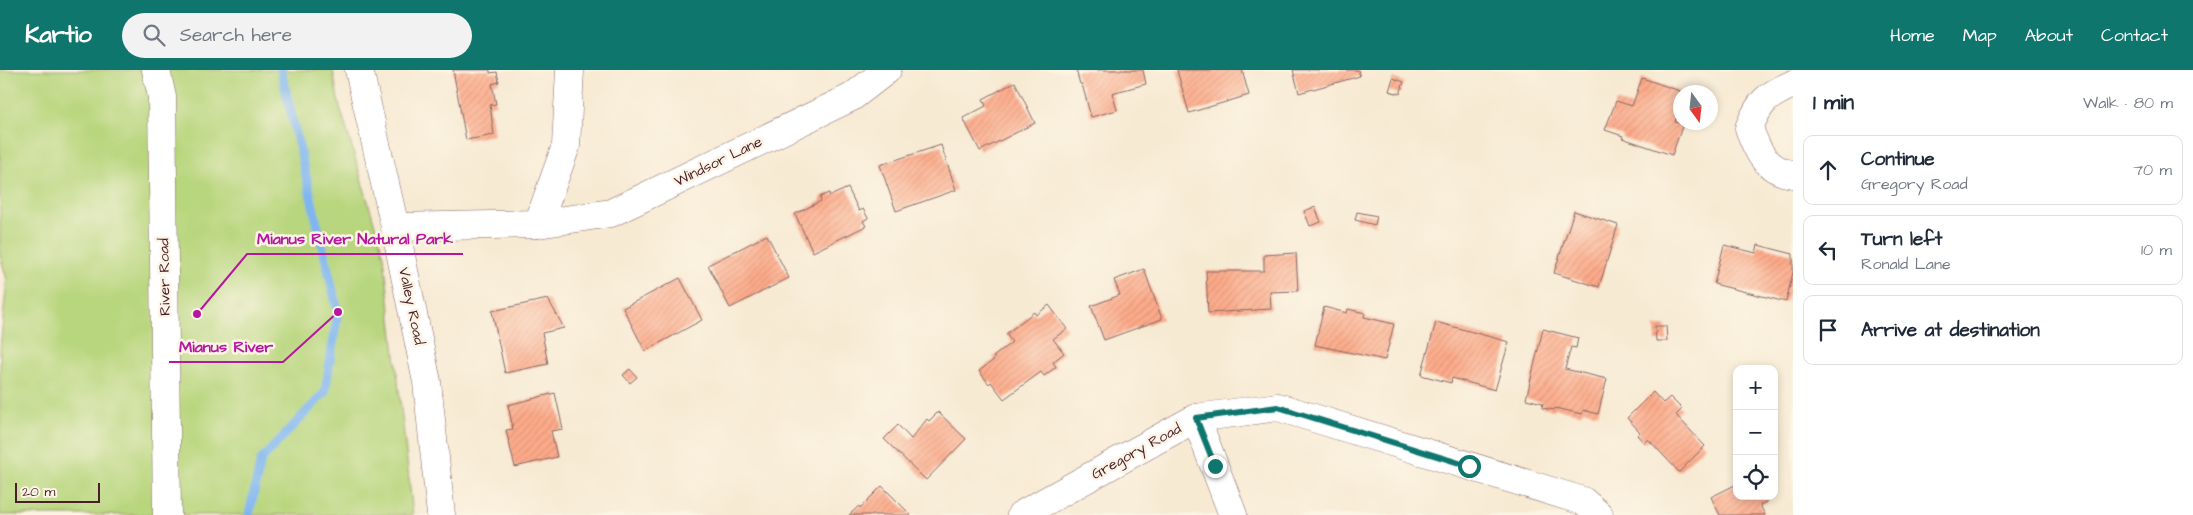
<!DOCTYPE html>
<meta charset="utf-8">
<style>
body{margin:0;font-family:"Architects Daughter",sans-serif;background:#f2f2f3;color:#1f2937}
.controls{position:absolute;right:15px;bottom:15px;display:grid;overflow:hidden;border-radius:10px;box-shadow:0 2px 8px #0003}
.controls button{width:45px;height:45px;display:grid;place-items:center;padding:0;border:0;border-bottom:1px solid #e0e1e3;background:#fff;color:#1f2937;font:25px sans-serif}
.compass{position:absolute;left:1673px;top:15px;width:45px;height:45px;border-radius:50%;background:#fff;box-shadow:0 2px 8px #0003;rotate:165deg}
.scale{position:absolute;left:15px;bottom:12px;width:85px;box-sizing:border-box;padding-left:5px;border:2px solid #4a1f2b;border-top:0;font-size:14px;line-height:18px;white-space:nowrap;color:#4a1f2b;-webkit-text-stroke:4px #fcf5e5;paint-order:stroke}
.stop{position:absolute;width:15px;height:15px;margin:-11px;border:4px solid #0f766e;border-radius:50%;background:#fff}
.stop.end{background:#0f766e;border-color:#fff;box-shadow:0 1px 5px #0008}
.list{margin:0;padding:0;list-style:none}
h2{display:flex;justify-content:space-between;align-items:center;height:65px;margin:0;padding:0 20px;font-size:21px}
h2 small{font-size:16px;font-weight:400;color:#747a83}
.list li{display:grid;grid-template-columns:32px 1fr auto;gap:15px;align-items:center;box-sizing:border-box;height:70px;margin:0 10px 10px;padding:0 10px;border:1px solid #e0e1e3;border-radius:10px}
.list b{display:block;font-size:19px;white-space:nowrap}
.list p{margin:0;font-size:16px;white-space:nowrap;color:#747a83}
.list em{font-size:16px;font-style:normal;color:#747a83}
.icon{flex:none;width:28px;height:28px;fill:none;stroke:currentColor;stroke-width:2;stroke-linecap:round;stroke-linejoin:round}
.map{position:relative;flex:none;width:1793px;height:445px;overflow:hidden}
header{display:flex;align-items:center;gap:30px;box-sizing:border-box;height:70px;padding:0 25px;background:#0f766e;color:#fff}
header strong{font-size:24px}
nav{display:flex;gap:28px;margin-inline-start:auto;font-size:18px}
.search{width:350px;height:45px;background:#f2f2f3;display:flex;align-items:center;gap:12px;box-sizing:border-box;padding:0 18px;border-radius:28px;color:#747a83;font-size:19px}
main{display:flex}
aside{flex:1;background:#fff}
.map>svg:first-child{display:block}
</style>
<header>
<strong>Kartio</strong>
<div class="search"><svg class="icon" aria-label="search" viewBox="0 0 24 24"><circle cx="10" cy="10" r="6"/><path d="M15 15l6 6"/></svg>Search here</div>
<nav><a>Home</a><a>Map</a><a>About</a><a>Contact</a></nav>
</header>
<main>
<div class="map">
<svg width="1793" height="445" viewBox="0 0 1793 445">
<defs>
<pattern id="building-hatch" width="6" height="6" patternUnits="userSpaceOnUse" patternTransform="scale(1.25)"><rect width="6" height="6" fill="#fdab8a"/><path d="M-1 1l2-2M0 6l6-6M5 7l2-2" fill="none" stroke="#da9377"/></pattern>
</defs>
<rect width="100%" height="100%" fill="#fcf5e5"/>
<filter id="ink" filterUnits="userSpaceOnUse"><feTurbulence type="fractalNoise" baseFrequency=".02" numOctaves="2"/><feDisplacementMap in="SourceGraphic" scale="10" xChannelSelector="R" yChannelSelector="G"/><feConvolveMatrix kernelMatrix="1 2 1 2 8 2 1 2 1" color-interpolation-filters="sRGB"/></filter>
<filter id="wash" filterUnits="userSpaceOnUse"><feTurbulence type="fractalNoise" baseFrequency=".0096" numOctaves="4" result="noise"/><feDisplacementMap in="SourceGraphic" scale="20" xChannelSelector="R" yChannelSelector="G"/><feGaussianBlur stdDeviation="1.12" result="paint"/><feColorMatrix in="noise" values="0 0 0 0 0 0 0 0 0 0 0 0 0 0 0 0 0 1.4 0 .05"/><feComposite in="paint" operator="in"/></filter>
<g filter="url(#wash)">
<rect width="100%" height="100%" fill="#f7ead3"/>
<path fill="#b8d67d" stroke="#817a54" d="M0 0H333L338 30 384 186 413 445H0V278L7 210 0 185Z"/>
<g fill="none" stroke-linecap="round" stroke-linejoin="round">
<path stroke="#7fb6ef" stroke-width="9" d="M249 445 261 390 325 322 338 242 281 0"/>
</g>
<g id="blocks">
<g fill="url(#building-hatch)">
<path d="M453 0H490V3L497 2 499 12 492 14 496 34 490 35 494 65 466 70Z"/>
<path d="M1076 0H1143L1146 14 1112 23 1117 40 1091 47 1082 14H1080Z"/>
<path d="M1177 0H1242L1249 25 1189 43Z"/>
<path d="M1293 0H1358L1360 6 1299 23Z"/>
<path d="M1393 8 1404 12 1400 24 1389 21Z"/>
<path d="M1642 8 1680 21V36L1675 52 1683 54 1672 85 1622 68 1623 66 1605 60 1616 31 1632 36Z"/>
<path d="M1015 12 1035 53 980 81 963 48 986 36 983 29Z"/>
<path d="M941 75 956 120 896 141 880 95Z"/>
<path d="M848 118 859 141 863 139 868 148 863 151 866 156 813 182 795 144 821 131 820 127 829 123 830 126Z"/>
<path d="M1315 137 1321 152 1310 156 1304 141Z"/>
<path d="M1574 141 1618 155 1599 217 1554 203Z"/>
<path d="M1357 142 1377 146 1375 155 1355 150Z"/>
<path d="M767 165 789 208 730 238 708 195Z"/>
<path d="M1724 175 1756 183 1758 175 1793 184V202L1786 232 1714 214Z"/>
<path d="M1296 183 1298 221 1270 222 1271 239 1208 243 1206 201H1264V185Z"/>
<path d="M1144 199 1162 249 1104 270 1091 236 1120 225 1114 210Z"/>
<path d="M680 208 702 250 645 281 623 238Z"/>
<path d="M548 229 564 258 542 263 548 294 505 303 492 241Z"/>
<path d="M1049 235 1067 259 1053 269 1064 283 1053 292 1056 297 1044 306 1041 302 1004 329 991 312 989 314 979 301 995 289 993 287 1012 272 1006 264 1034 242 1036 245Z"/>
<path d="M1324 237 1347 243 1348 239 1365 243 1364 247 1394 254 1385 290 1315 275Z"/>
<path d="M1436 252 1509 272 1495 320 1452 308 1451 313 1421 305Z"/>
<path d="M1655 256H1666L1667 271H1656Z"/>
<path d="M1543 259 1578 268 1576 278 1571 277 1565 299 1607 309 1598 344 1583 340 1582 344 1555 338 1554 340 1542 338 1543 333 1526 329Z"/>
<path d="M630 299 637 307 630 313 623 305Z"/>
<path d="M1653 322 1663 333 1670 327 1682 339 1676 345 1705 376 1679 402 1648 369 1644 373 1637 365 1640 362 1627 348Z"/>
<path d="M555 323 563 359 551 361 557 387 515 397 506 360 513 359 508 335Z"/>
<path d="M938 342 966 369 926 410 884 369 898 355 911 369 927 349 929 351Z"/>
<path d="M1737 414V426H1766L1768 431 1760 435 1765 445H1720L1711 427Z"/>
<path d="M882 416 911 445H849L859 436 860 438Z"/>
</g>
</g>
</g>
<g filter="url(#ink)">
<use href="#blocks" fill-opacity="0" stroke="#876666" stroke-width="1"/>
<g fill="none" stroke-linecap="round" stroke-linejoin="round">
<g stroke="#876666" stroke-width="29">
<g id="street">
<path d="M156 0 162 27 167 445"/>
<path d="M1793 14C1766 26 1760 31 1749 58 1757 81 1766 101 1793 104"/>
<path d="M538 154 611 143 852 27 887 0"/>
<path d="M395 157 538 154 566 76 570 0"/>
<path d="M1196 348 1233 445"/>
<path d="M1021 445 1196 348 1278 337 1583 431 1599 445"/>
</g>
</g>
<g stroke="#876666" stroke-width="29">
<path id="secondary" d="M359 0 395 157 427 312 441 445"/>
</g>
<use href="#street" stroke="#fff" stroke-width="28"/>
<use href="#secondary" stroke="#fff" stroke-width="28"/>
</g>
</g>
<g fill="none" stroke-linecap="round" stroke-linejoin="round" filter="url(#ink)">
<path stroke="#0f766e" stroke-width="6" d="M1215 396 1196 348 1278 337 1469 396"/>
</g>
<g text-anchor="middle" stroke-width="5" stroke-linejoin="round" paint-order="stroke">
<g font-size="15" fill="#4a1f2b" stroke="#fcf5e5">
<text transform="translate(718 91) rotate(-26)" y="5">Windsor Lane</text>
<text transform="translate(164 207) rotate(-91)" y="5">River Road</text>
<text transform="translate(412 236) rotate(78)" y="5">Valley Road</text>
<text transform="translate(1136 381) rotate(-29)" y="5">Gregory Road</text>
</g>
</g>
<path fill="none" stroke="#b5179e" stroke-width="2" d="M197 244L247 184H463M338 242L283 292H169"/>
<g fill="#b5179e" stroke="#fcf5e5" stroke-width="2">
<circle cx="197" cy="244" r="5"/>
<circle cx="338" cy="242" r="5"/>
</g>
<g font-size="16" text-anchor="middle" font-weight="bold" fill="#b5179e" stroke="#fcf5e5" stroke-width="5" stroke-linejoin="round" paint-order="stroke">
<text x="355" y="174">Mianus River Natural Park</text>
<text x="226" y="282">Mianus River</text>
</g>
</svg>
<div class="controls">
<button>+</button>
<button>−</button>
<button><svg class="icon" aria-label="locate" viewBox="0 0 24 24"><circle cx="12" cy="12" r="6"/><path d="M12 2v4M12 18v4M2 12h4M18 12h4"/></svg></button>
</div>
<svg class="compass" viewBox="-18 -18 36 36"><path d="M0-13l5 13h-10z" fill="#e53935"/><path d="M0 13l5-13h-10z" fill="#747a83"/></svg>
<div class="scale">20 m</div>
<div class="stop" style="left:1469px;top:396px"></div>
<div class="stop end" style="left:1215px;top:396px"></div>
</div>
<aside>
<h2>1 min<small>Walk · 80 m</small></h2>
<ul class="list">
<li><svg class="icon" aria-label="ahead" viewBox="0 0 24 24"><path d="M12 20V5M6 11l6-6 6 6"/></svg><div><b>Continue</b><p>Gregory Road</p></div><em>70 m</em></li>
<li><svg class="icon" aria-label="left" viewBox="0 0 24 24"><path d="M17 20v-9H6M10 6l-5 5 5 5"/></svg><div><b>Turn left</b><p>Ronald Lane</p></div><em>10 m</em></li>
<li><svg class="icon" aria-label="arrive" viewBox="0 0 24 24"><path d="M6 21V4h12l-3 4 3 4H6"/></svg><div><b>Arrive at destination</b></div></li>
</ul>
</aside>
</main>
